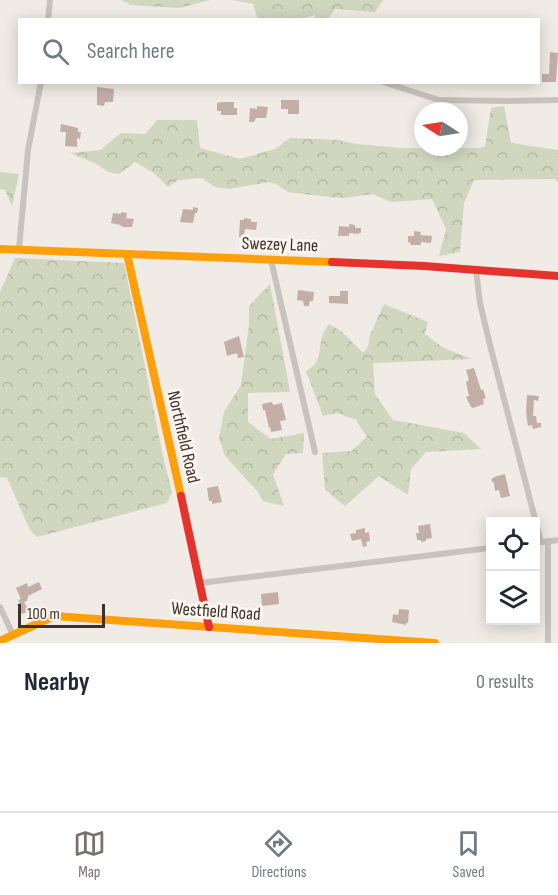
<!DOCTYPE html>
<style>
body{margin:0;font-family:"Sofia Sans Condensed",sans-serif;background:#f6f6f7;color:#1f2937}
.controls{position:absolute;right:18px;bottom:18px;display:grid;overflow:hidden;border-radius:0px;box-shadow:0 3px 15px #0003}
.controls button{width:54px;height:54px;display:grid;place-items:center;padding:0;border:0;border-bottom:2px solid #e0e1e3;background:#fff;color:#1f2937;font:30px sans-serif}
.compass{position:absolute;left:414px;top:102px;width:54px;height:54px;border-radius:50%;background:#fff;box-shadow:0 3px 15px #0003;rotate:282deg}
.scale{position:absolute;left:18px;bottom:15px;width:87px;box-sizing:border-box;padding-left:6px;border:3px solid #3b302b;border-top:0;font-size:16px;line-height:21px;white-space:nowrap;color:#3b302b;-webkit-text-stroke:4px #fbf5ee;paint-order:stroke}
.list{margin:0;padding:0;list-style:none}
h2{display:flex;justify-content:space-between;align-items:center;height:78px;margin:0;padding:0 24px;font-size:26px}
h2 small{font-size:20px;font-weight:400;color:#747a83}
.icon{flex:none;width:33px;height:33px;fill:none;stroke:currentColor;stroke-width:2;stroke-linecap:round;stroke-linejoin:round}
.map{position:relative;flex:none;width:558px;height:643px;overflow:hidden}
.search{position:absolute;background:#fff;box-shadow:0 3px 15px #0003;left:18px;right:18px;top:18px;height:66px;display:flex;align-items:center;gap:15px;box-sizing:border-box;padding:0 21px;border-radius:0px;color:#747a83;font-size:22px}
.sheet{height:168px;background:#fff}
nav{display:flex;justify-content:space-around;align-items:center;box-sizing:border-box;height:84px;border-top:2px solid #e0e1e3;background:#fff;font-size:16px;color:#747a83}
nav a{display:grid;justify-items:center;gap:3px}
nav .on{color:#7a716c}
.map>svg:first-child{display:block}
</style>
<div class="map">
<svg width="558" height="643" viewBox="0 0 558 643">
<defs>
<pattern id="forest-crowns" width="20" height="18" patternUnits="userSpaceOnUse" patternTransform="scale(1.5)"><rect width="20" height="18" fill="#d1d6bf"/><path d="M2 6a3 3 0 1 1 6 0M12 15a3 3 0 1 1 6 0" fill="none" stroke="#b4b8a4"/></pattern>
</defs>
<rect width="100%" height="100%" fill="#f0ebe5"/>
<g fill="url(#forest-crowns)">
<path d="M121 0H210L179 8 131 5Z"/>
<path d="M233 0H383L375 12 335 9 328 19H315V15L302 19 258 20 253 4Z"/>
<path d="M504 106 511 143 558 150V182L555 179 474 180 464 203 460 252 439 256 446 229 432 199 391 202 372 194 344 198 330 197 288 192 276 184 269 182 229 189 215 187 202 178 179 180 168 187 154 173 135 162 119 174 108 172 97 164 70 153 100 150 121 133 145 134 157 120H197L200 148 240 159 275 149 290 138 338 140 356 144 400 148H480L485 146 491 108Z"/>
<path d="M0 172 19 174 12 206 5 190 0 189Z"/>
<path d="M15 258 124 263 164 461 172 492 167 503 37 537 30 530 7 478 0 477V292Z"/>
<path d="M270 284 290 392 248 393V422L271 439 304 433 303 453 286 454 273 474 284 506 263 501 257 491 225 456 219 438 224 412 241 385 249 325V306Z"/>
<path d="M384 304 428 322 425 334 442 347 471 359 373 363 375 394 393 420 464 433 481 449 426 452 411 469 408 495 379 476 345 506 325 490 322 453 351 451 367 437 356 420 337 413 323 416 306 371C322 363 318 351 322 337 323 332 326 328 329 324L342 332 363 353 368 347 370 335Z"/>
</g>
<g fill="#c3afa7">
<path d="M550 52 558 53 556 82H542V74H549Z"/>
<path d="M97 87 114 89 113 102H105L104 106 97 105Z"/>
<path d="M281 100H299V114H288V109H281Z"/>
<path d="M222 102H234V108H237V115H221V111H217V103Z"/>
<path d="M257 106 268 107 266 118H256L254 122H249L250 108 257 109Z"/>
<path d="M61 124 78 128V132H81L80 139 77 138V147L65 146 66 132H60Z"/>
<path d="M193 207 198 208 197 213H195L193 223 180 222 183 209 193 210Z"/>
<path d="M121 212 127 213 126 218 134 219 132 227H123L120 225 111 223 113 213 121 214Z"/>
<path d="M244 218 251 219V222H257L256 230 245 229 244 238 239 237 240 220H244Z"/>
<path d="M349 224 355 225V228H361V233H359L358 234 349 233V236H338L339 226 349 227Z"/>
<path d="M414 231 421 232 420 235 432 236 431 243 421 242V245H410L411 243 408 242V236H414Z"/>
<path d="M298 290 314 292 313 301H310L309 306H304L303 301 297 300Z"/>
<path d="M340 291H348V304L329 303V296H340Z"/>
<path d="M239 336 244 357 238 358 237 353 227 356 224 342Z"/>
<path d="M474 368 481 390 483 389 486 398 483 399 484 404 473 408 471 407 466 397 469 396 466 382 469 380 466 370Z"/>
<path d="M527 395 539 396 538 401 534 400 533 416H536L537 423H541V427L533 429 532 425 528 426 526 412Z"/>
<path d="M272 402 273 405 282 403 286 420 280 421 282 430 271 432 270 427 269 428 265 410H263L262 404Z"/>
<path d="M505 474 510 496 501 498 499 490 495 491 494 483 491 480 494 477Z"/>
<path d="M218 486 222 502 212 504V501H209L207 488Z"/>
<path d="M430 524 432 538 426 539V541L421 542V540H417L416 533H419L418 526Z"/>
<path d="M365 528V533L369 532 370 541 366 542 367 546 363 547 361 539 352 541 350 534 356 533V530Z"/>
<path d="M39 582 42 589 28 596 27 601 24 602 29 611 22 614 17 604 20 603 18 600 21 599 16 588 27 583 28 587Z"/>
<path d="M278 592 279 604 262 606 261 594Z"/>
<path d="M399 609 409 610 408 623H406V625L392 622 393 614 398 615Z"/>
</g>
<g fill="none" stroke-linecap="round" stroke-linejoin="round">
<g stroke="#c9c3be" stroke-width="6">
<path d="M48 20 50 0"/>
<path d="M383 82 439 100 510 101 558 100"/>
<path d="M19 249 28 150 41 82"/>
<path d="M271 260 315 452"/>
<path d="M476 270 480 303 489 341 541 542"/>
<path d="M536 543 558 540"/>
<path d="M200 583 490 548"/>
<path d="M0 607 13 635"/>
<path d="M548 643V541"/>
</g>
<g stroke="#ff9f0a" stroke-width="8">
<path d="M0 249 332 262"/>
<path d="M127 254 181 496"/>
<path d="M0 641 54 616 435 643"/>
</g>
<g stroke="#e5322d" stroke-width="8">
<path d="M332 262 424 266 558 276"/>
<path d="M181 496 209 627"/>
</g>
</g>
<g text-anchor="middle" stroke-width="6" stroke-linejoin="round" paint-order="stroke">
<g font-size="18" fill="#3b302b" stroke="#fbf5ee">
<text transform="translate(280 244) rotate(2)" y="6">Swezey Lane</text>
<text transform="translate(184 437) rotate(77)" y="6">Northfield Road</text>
<text transform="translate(216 611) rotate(4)" y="6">Westfield Road</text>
</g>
</g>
</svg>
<div class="controls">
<button><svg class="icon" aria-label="locate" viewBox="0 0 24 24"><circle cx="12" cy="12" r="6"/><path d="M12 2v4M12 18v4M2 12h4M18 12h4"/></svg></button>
<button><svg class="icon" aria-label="layers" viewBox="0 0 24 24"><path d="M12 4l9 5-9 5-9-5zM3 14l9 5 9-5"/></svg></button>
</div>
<svg class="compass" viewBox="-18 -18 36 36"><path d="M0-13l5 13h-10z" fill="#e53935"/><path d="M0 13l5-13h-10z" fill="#747a83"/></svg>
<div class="scale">100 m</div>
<div class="search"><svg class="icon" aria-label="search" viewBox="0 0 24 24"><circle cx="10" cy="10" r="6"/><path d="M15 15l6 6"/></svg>Search here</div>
</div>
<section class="sheet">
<h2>Nearby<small>0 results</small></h2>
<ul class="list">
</ul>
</section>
<nav>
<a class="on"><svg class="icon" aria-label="map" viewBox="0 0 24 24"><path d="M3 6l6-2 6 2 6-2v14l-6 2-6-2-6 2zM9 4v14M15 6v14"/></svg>Map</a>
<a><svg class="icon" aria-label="directions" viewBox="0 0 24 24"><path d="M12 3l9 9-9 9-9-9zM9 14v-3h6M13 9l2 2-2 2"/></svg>Directions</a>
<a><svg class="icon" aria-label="saved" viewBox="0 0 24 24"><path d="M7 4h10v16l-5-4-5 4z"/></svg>Saved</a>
</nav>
